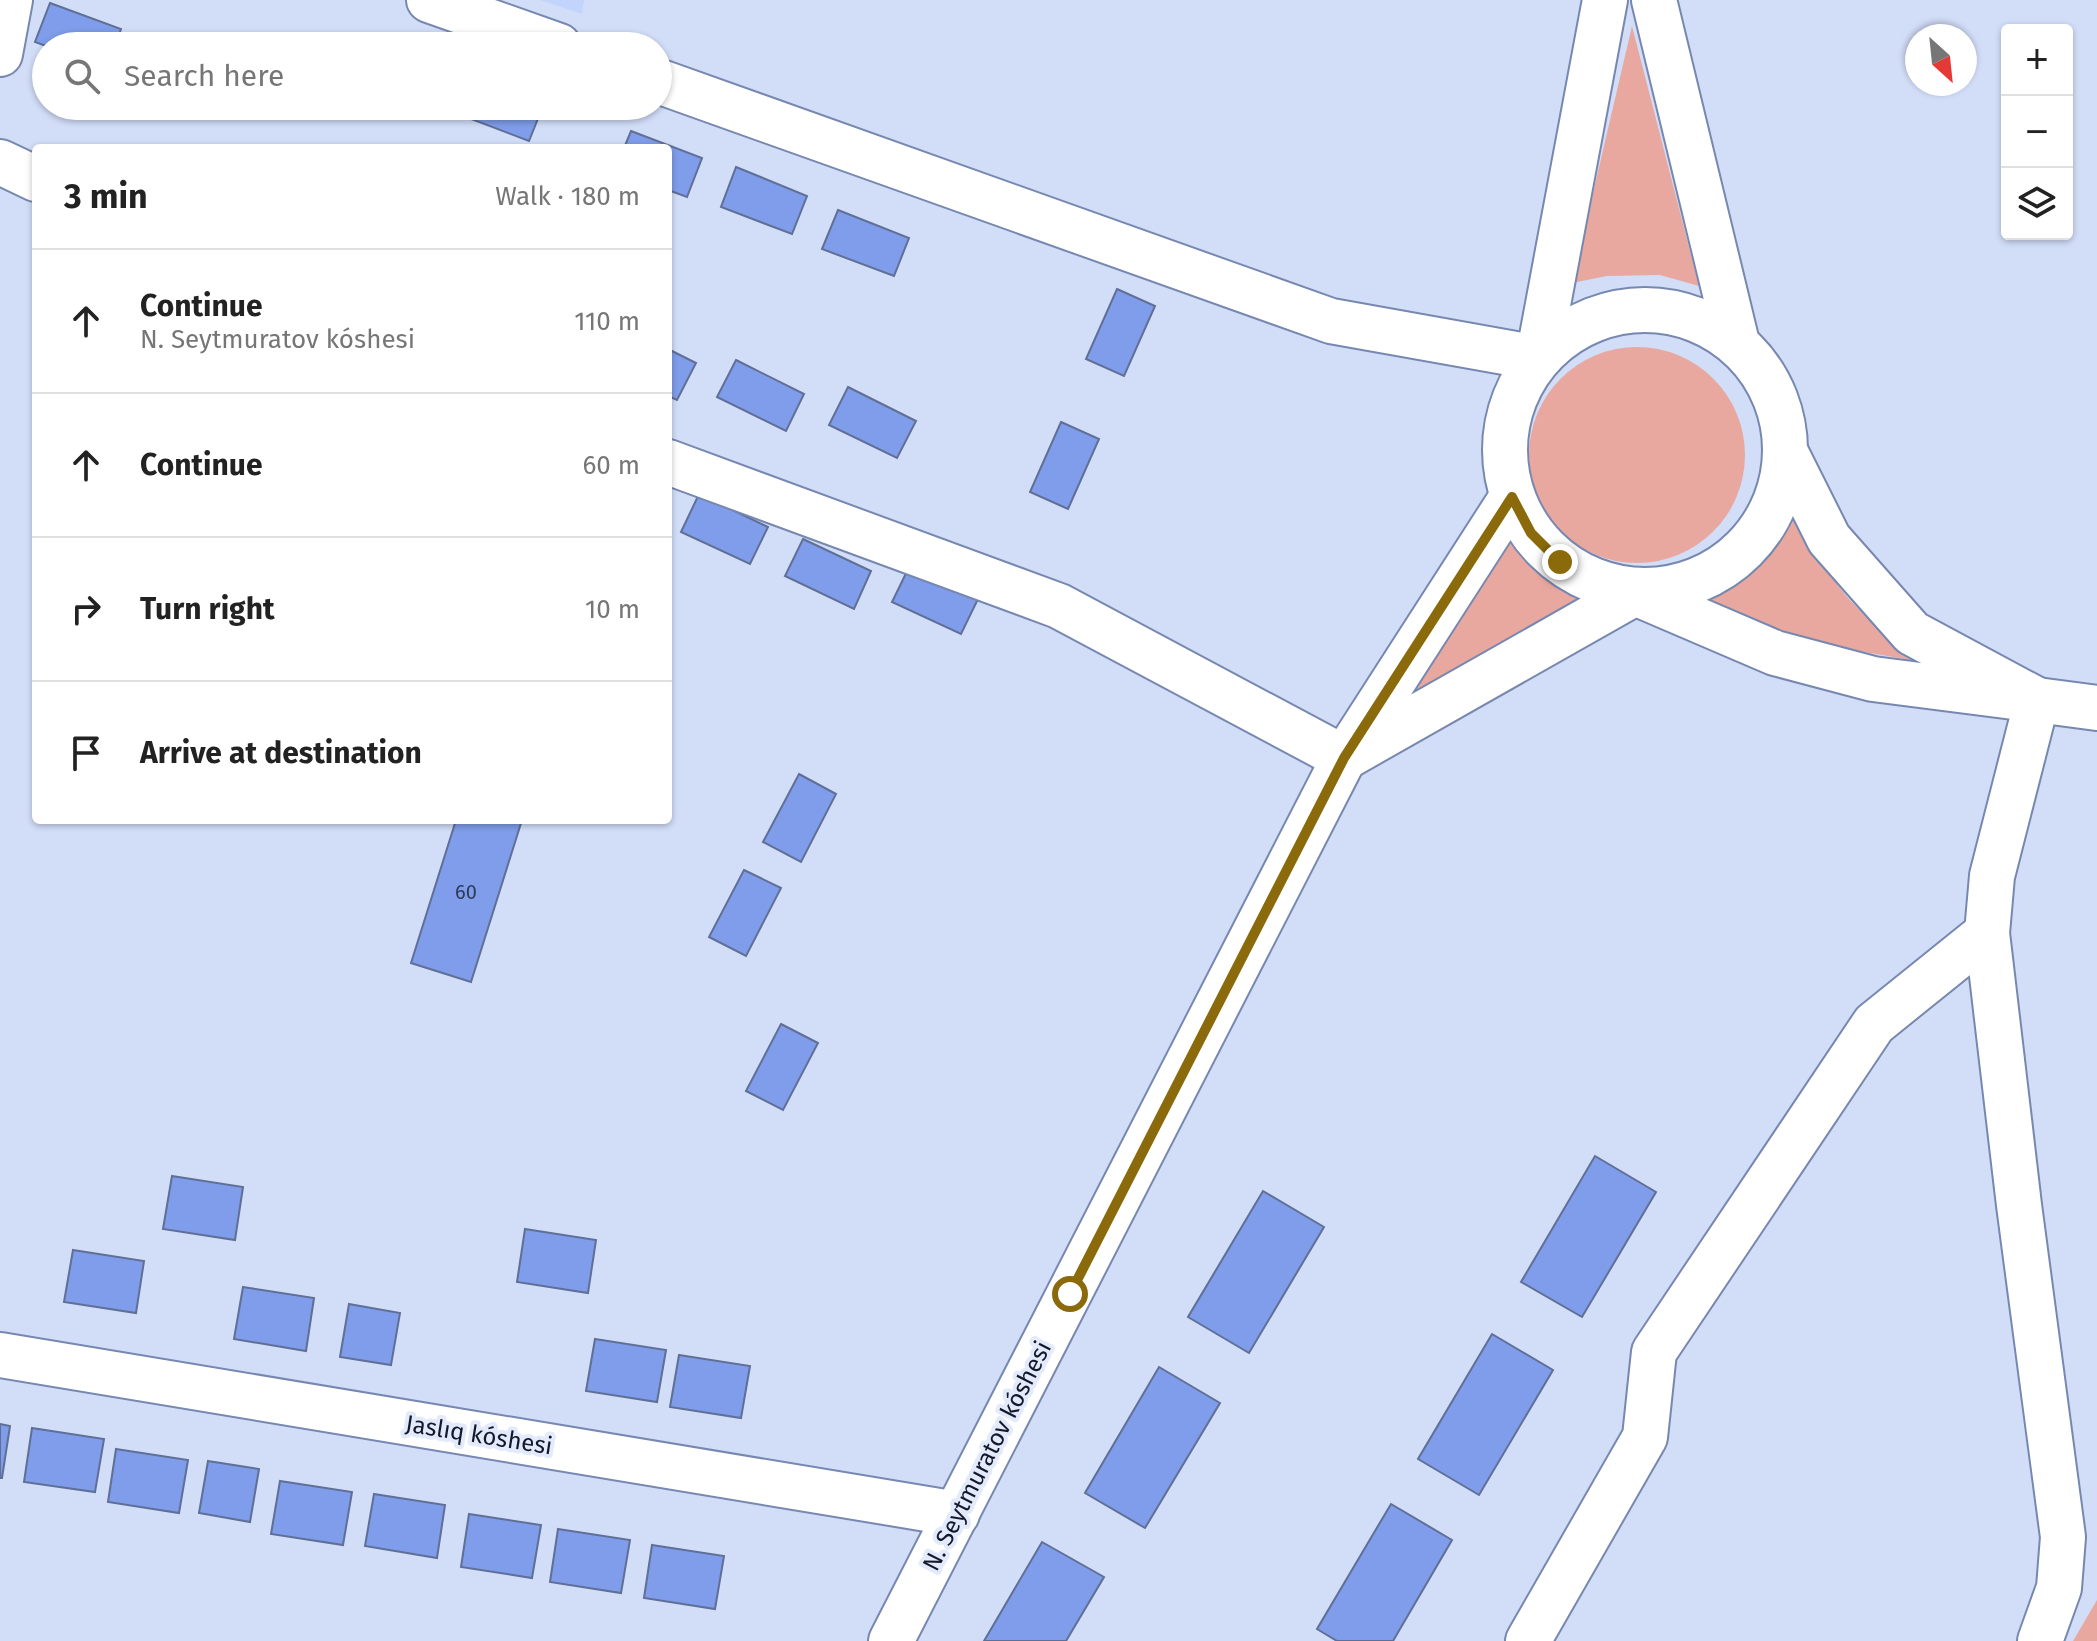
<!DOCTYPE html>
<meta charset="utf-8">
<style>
body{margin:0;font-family:"Fira Sans",sans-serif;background:#f6f6f6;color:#222}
.controls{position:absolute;right:24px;top:24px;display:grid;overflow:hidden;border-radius:8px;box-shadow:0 2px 6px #0004}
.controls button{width:72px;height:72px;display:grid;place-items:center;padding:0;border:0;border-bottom:2px solid #e0e0e0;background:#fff;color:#222;font:40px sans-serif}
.compass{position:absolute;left:1905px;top:24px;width:72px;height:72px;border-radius:50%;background:#fff;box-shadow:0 2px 6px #0004;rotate:153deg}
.stop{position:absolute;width:24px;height:24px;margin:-18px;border:6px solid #8a6a0a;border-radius:50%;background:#fff}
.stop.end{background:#8a6a0a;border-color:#fff;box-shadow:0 2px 8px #0008}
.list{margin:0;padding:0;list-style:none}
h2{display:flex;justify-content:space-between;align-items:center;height:104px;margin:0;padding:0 32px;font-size:34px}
h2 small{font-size:26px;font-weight:400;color:#767676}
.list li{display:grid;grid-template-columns:52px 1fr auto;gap:24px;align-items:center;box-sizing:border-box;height:144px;padding:0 32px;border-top:2px solid #e0e0e0}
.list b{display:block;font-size:30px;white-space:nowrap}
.list p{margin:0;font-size:26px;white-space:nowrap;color:#767676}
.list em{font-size:26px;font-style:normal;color:#767676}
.icon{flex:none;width:44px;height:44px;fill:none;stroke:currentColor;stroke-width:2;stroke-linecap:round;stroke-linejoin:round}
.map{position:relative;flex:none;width:2097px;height:1641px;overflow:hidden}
.search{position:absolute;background:#fff;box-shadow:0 2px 6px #0004;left:32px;top:32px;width:640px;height:88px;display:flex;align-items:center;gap:20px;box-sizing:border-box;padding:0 28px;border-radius:44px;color:#767676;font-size:30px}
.panel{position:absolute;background:#fff;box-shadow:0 2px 6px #0004;left:32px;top:144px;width:640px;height:680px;border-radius:8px}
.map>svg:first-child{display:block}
</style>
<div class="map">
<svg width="2097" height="1641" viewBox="0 0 2097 1641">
<rect width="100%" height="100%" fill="#d2ddf8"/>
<path fill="#c3d4fc" d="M540 0H584L582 14Z"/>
<g fill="#e9a89f">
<path d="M1632 26 1699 286 1660 275 1607 276 1572 283Z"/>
<circle cx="1637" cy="455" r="108"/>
<path d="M1794 514C1811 542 1826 573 1848 598 1869 621 1894 641 1917 661L1841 648 1769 627 1702 603C1752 582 1766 558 1794 514Z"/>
<path d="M1508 526 1529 555 1562 585 1591 600 1396 705Z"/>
<path d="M2097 1600V1641H2073Z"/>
</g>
<g fill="#7f9dea" stroke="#5f6f96" stroke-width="2">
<path d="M50 3 121 29 115 46H46L35 42Z"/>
<path d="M374 38 395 46H371Z"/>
<path d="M461 106H543L529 141 458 114Z"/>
<path d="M631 131 702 158 687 197 668 190V148H624Z"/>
<path d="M736 167 807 196 792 234 721 207Z"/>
<path d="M838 210 909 238 894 276 822 249Z"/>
<path d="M1117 289 1155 306 1124 376 1086 359Z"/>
<path d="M668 349 696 363 677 400 668 396Z"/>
<path d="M736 360 804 394 786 431 717 397Z"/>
<path d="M848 387 916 421 897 458 829 425Z"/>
<path d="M1061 422 1099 439 1068 509 1030 492Z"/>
<path d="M699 494 768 527 750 564 681 532Z"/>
<path d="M803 539 871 571 854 609 785 576Z"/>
<path d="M910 565 979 597 961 634 892 602Z"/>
<path d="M799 774 836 794 801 862 763 842Z"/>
<path d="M456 820H522L471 982 411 963Z"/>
<path d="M744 870 781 888 746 956 709 937Z"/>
<path d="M781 1024 818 1043 783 1110 746 1091Z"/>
<path d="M1595 1156 1656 1192 1582 1317 1521 1282Z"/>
<path d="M172 1176 243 1187 235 1240 163 1229Z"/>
<path d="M1263 1191 1324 1227 1249 1353 1188 1317Z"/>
<path d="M525 1229 596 1240 588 1293 517 1282Z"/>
<path d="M73 1250 144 1261 136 1313 64 1302Z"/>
<path d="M243 1287 314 1298 306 1351 234 1339Z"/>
<path d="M349 1304 400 1313 391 1365 340 1357Z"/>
<path d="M1492 1334 1553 1370 1479 1495 1418 1459Z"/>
<path d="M595 1339 666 1350 657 1402 586 1391Z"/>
<path d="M679 1355 750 1366 741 1418 670 1407Z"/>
<path d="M1159 1367 1220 1403 1145 1528 1085 1493Z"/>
<path d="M0 1424 10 1426 2 1478H0Z"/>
<path d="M32 1428 104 1439 95 1492 24 1482Z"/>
<path d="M116 1449 188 1460 179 1513 108 1502Z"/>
<path d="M208 1461 259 1469 250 1522 199 1513Z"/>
<path d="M280 1481 352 1492 343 1545 271 1534Z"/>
<path d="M374 1494 445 1505 437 1558 365 1546Z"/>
<path d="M1391 1504 1452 1540 1393 1641H1337L1317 1629Z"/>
<path d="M469 1514 541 1525 532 1578 461 1567Z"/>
<path d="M558 1529 630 1540 621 1593 550 1582Z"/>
<path d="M1042 1542 1104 1577 1066 1641H984Z"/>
<path d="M652 1545 724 1556 715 1609 644 1598Z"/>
</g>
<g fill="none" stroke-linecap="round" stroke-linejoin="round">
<g stroke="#7788b0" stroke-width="48">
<g id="minor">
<path d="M429 0 559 46"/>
<path d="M0 54 10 0"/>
<path d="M658 81 1331 321 1538 358"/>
<path d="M0 162 36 179"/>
<path d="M668 462 1059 606 1344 758"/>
<path d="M2037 700 1992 876 1987 933 2019 1205 2063 1537 2059 1588 2040 1641"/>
<path d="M0 1355 957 1514"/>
<path d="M1528 1641 1645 1437 1654 1352 1874 1024 1987 933"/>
</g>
</g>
<g stroke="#7788b0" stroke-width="48">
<g id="tertiary">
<path d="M1654 0 1737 343"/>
<circle cx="1645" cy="450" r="140"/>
<path d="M1538 358 1605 0"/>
<path d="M1512 497 1344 758 1635 593 1775 653 1873 679 2037 700 1912 633 1829 539 1786 453"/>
<path d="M2037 700 2097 708"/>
<path d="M891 1641 1344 758"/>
</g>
</g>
<use href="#minor" stroke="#fff" stroke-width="44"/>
<use href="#tertiary" stroke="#fff" stroke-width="44"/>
</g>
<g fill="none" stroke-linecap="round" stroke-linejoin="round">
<path stroke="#8a6a0a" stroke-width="10" d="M1070 1294 1344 758 1512 497 1531 533 1560 562"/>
</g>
<g text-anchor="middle" stroke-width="8" stroke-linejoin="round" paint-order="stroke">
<g font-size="20" fill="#2d3a58">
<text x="466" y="899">60</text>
</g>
<g font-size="24" fill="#121928" stroke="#e3eafc">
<text transform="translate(479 1435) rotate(9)" y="8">Jaslıq kóshesi</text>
<text transform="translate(987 1456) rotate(-63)" y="8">N. Seytmuratov kóshesi</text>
</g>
</g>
</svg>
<div class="controls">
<button>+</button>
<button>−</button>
<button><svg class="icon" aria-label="layers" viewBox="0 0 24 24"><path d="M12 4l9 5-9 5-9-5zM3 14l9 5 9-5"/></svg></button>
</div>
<svg class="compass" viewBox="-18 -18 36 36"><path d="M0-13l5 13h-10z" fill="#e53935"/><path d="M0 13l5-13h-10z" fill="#767676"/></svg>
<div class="stop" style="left:1070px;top:1294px"></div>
<div class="stop end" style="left:1560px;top:562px"></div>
<div class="search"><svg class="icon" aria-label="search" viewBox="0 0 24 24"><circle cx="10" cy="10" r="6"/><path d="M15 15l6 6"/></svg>Search here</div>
<section class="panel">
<h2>3 min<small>Walk · 180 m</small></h2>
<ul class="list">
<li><svg class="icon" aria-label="ahead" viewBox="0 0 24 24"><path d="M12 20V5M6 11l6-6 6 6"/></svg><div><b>Continue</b><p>N. Seytmuratov kóshesi</p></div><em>110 m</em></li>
<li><svg class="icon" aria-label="ahead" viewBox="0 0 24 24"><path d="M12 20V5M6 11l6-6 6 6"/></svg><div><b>Continue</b></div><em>60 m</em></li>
<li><svg class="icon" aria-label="right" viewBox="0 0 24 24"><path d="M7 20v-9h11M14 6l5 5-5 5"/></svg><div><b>Turn right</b></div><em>10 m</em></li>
<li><svg class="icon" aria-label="arrive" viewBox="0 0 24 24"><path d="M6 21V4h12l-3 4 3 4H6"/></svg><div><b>Arrive at destination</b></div></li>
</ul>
</section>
</div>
